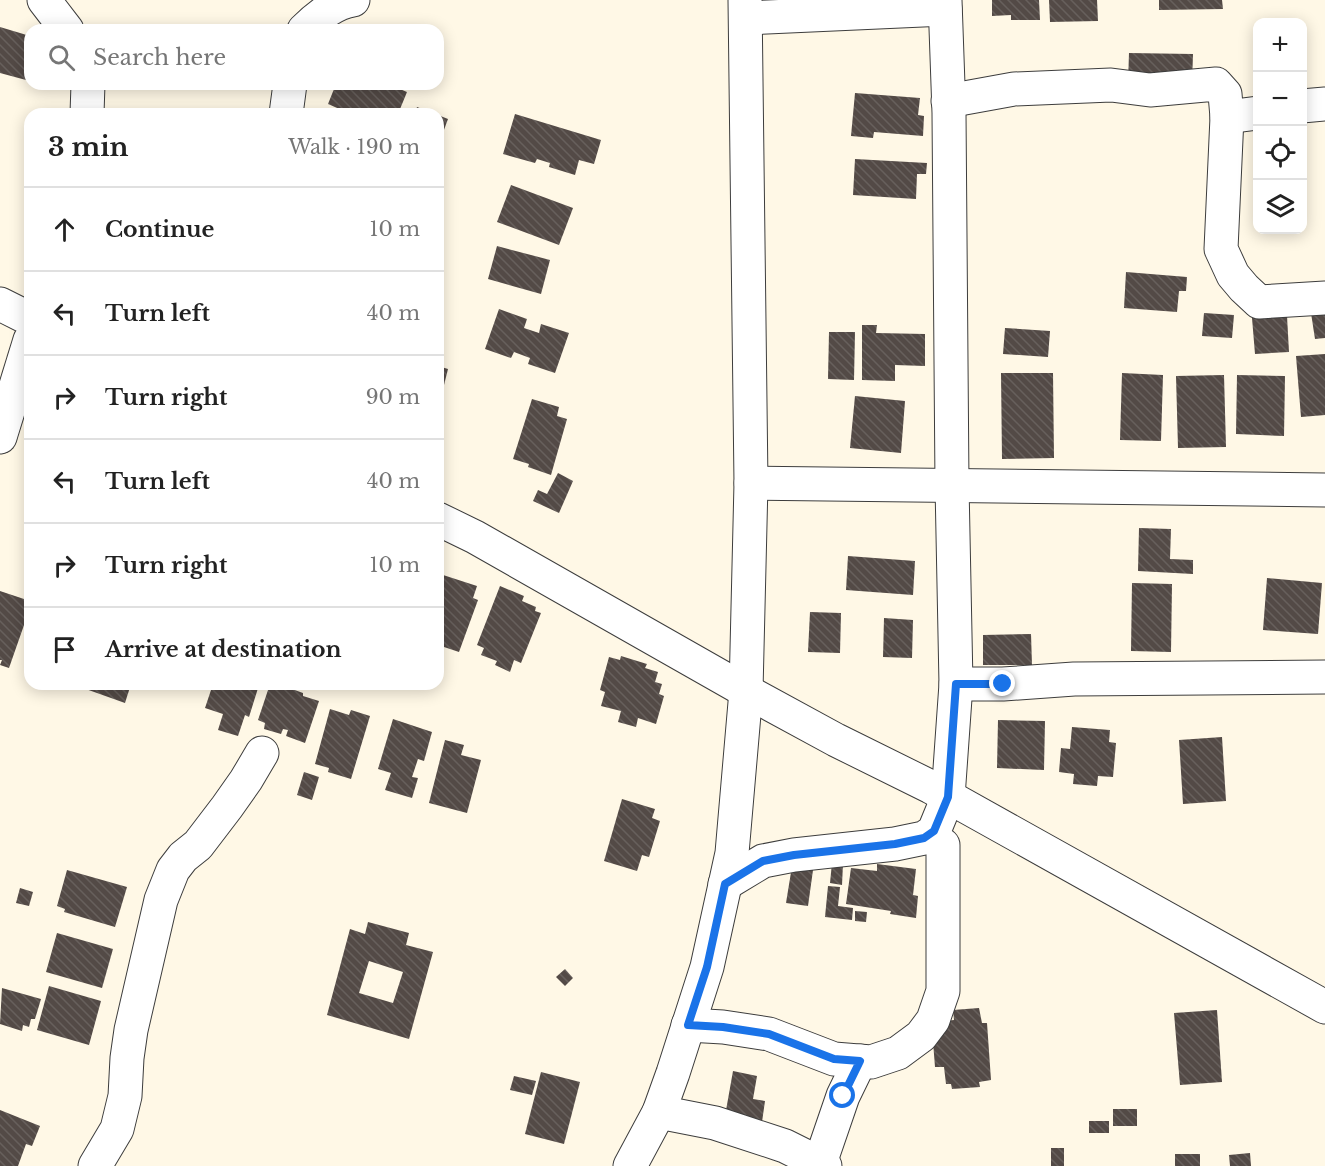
<!DOCTYPE html>
<meta charset="utf-8">
<style>
body{margin:0;font-family:"Libre Baskerville",serif;background:#f2f2f2;color:#222}
.controls{position:absolute;right:18px;top:18px;display:grid;overflow:hidden;border-radius:12px;box-shadow:0 3px 15px #0003}
.controls button{width:54px;height:54px;display:grid;place-items:center;padding:0;border:0;border-bottom:2px solid #e0e0e0;background:#fff;color:#222;font:30px sans-serif}
.stop{position:absolute;width:18px;height:18px;margin:-14px;border:4px solid #1a73e8;border-radius:50%;background:#fff}
.stop.end{background:#1a73e8;border-color:#fff;box-shadow:0 2px 6px #0008}
.list{margin:0;padding:0;list-style:none}
h2{display:flex;justify-content:space-between;align-items:center;height:78px;margin:0;padding:0 24px;font-size:26px}
h2 small{font-size:20px;font-weight:400;color:#767676}
.list li{display:grid;grid-template-columns:39px 1fr auto;gap:18px;align-items:center;box-sizing:border-box;height:84px;padding:0 24px;border-top:2px solid #e0e0e0}
.list b{display:block;font-size:22px;white-space:nowrap}
.list em{font-size:20px;font-style:normal;color:#767676}
.icon{flex:none;width:33px;height:33px;fill:none;stroke:currentColor;stroke-width:2;stroke-linecap:round;stroke-linejoin:round}
.map{position:relative;flex:none;width:1325px;height:1166px;overflow:hidden}
.search{position:absolute;background:#fff;box-shadow:0 3px 15px #0003;left:24px;top:24px;width:420px;height:66px;display:flex;align-items:center;gap:15px;box-sizing:border-box;padding:0 21px;border-radius:18px;color:#767676;font-size:22px}
.panel{position:absolute;background:#fff;box-shadow:0 3px 15px #0003;left:24px;top:108px;width:420px;height:582px;border-radius:18px}
.map>svg:first-child{display:block}
</style>
<div class="map">
<svg width="1325" height="1166" viewBox="0 0 1325 1166">
<defs>
<pattern id="building-back-hatch" width="6" height="6" patternUnits="userSpaceOnUse" patternTransform="scale(1.5)"><rect width="6" height="6" fill="#534a46"/><path d="M-1 5l2 2M0 0l6 6M5-1l2 2" fill="none" stroke="#67605c"/></pattern>
</defs>
<rect width="100%" height="100%" fill="#fff8e6"/>
<g fill="url(#building-back-hatch)" fill-rule="evenodd">
<path d="M992 0H1039L1040 20H1011V15L992 16Z"/>
<path d="M1049 0H1097L1098 21 1050 22Z"/>
<path d="M1159 0H1222L1223 9 1159 10Z"/>
<path d="M0 27 30 36V66L26 80 0 73Z"/>
<path d="M1129 53 1193 54 1192 84 1128 83Z"/>
<path d="M336 84H388L407 92 398 114H351L328 104Z"/>
<path d="M855 93 920 98 918 115 924 116 923 136 874 132 873 138 851 136Z"/>
<path d="M417 107 435 114H415Z"/>
<path d="M515 114 601 140 594 164 579 160 575 175 549 167 550 163 537 159 535 163 503 154Z"/>
<path d="M438 115 448 119 438 146Z"/>
<path d="M855 159 927 163 926 174H917L916 199 853 195Z"/>
<path d="M511 185 573 208 559 245 497 222Z"/>
<path d="M497 246 550 260 541 294 488 279Z"/>
<path d="M1126 272 1187 277 1186 291H1179L1177 312 1124 308Z"/>
<path d="M499 309 527 319 524 328 539 333 541 324 569 333 555 373 528 364 530 358 514 352 511 358 485 349Z"/>
<path d="M1325 311V338L1315 339 1311 313Z"/>
<path d="M1204 313 1234 315 1232 338 1202 336Z"/>
<path d="M1287 316 1289 352 1255 354 1252 318Z"/>
<path d="M862 325H877L876 333 925 334V366L895 365V381L862 380Z"/>
<path d="M1005 328 1050 331 1048 357 1003 354Z"/>
<path d="M829 332H855L854 380 828 379Z"/>
<path d="M1325 354V415L1301 417 1296 356Z"/>
<path d="M438 366 448 369 439 405H438Z"/>
<path d="M1001 373H1053L1054 458 1002 459Z"/>
<path d="M1122 373 1163 375 1161 441 1120 440Z"/>
<path d="M1224 375 1226 447 1178 448 1176 376Z"/>
<path d="M1237 375 1285 376 1284 436 1236 434Z"/>
<path d="M855 396 905 401 901 453 850 448Z"/>
<path d="M532 399 559 407 557 416 567 419 551 475 528 467 529 464 513 459Z"/>
<path d="M558 473 573 481 559 513 533 501 538 490 547 494Z"/>
<path d="M1139 528 1171 529 1170 559 1193 560V574L1138 571Z"/>
<path d="M848 556 915 561 913 595 846 590Z"/>
<path d="M440 574 477 586 473 598 478 600 459 652 438 645V580Z"/>
<path d="M1267 578 1322 583 1318 634 1263 630Z"/>
<path d="M1132 583 1172 584 1171 652 1131 651Z"/>
<path d="M500 586 524 596 522 601 536 607 535 611 541 613 521 663 514 660 510 672 495 665 497 661 481 655 484 648 477 645Z"/>
<path d="M0 591 30 601V608L9 668 0 665 2 660H0Z"/>
<path d="M810 612 841 613 840 653 808 652Z"/>
<path d="M884 618 913 620 912 658 883 657Z"/>
<path d="M1031 634 1032 665H983V635Z"/>
<path d="M621 656 647 664 645 668 658 672 655 682 662 684 659 694 664 696 656 724 638 718 636 727 618 722 621 711 601 706 605 692 600 690 609 657 620 660Z"/>
<path d="M84 684H131L125 703 83 688Z"/>
<path d="M213 684H265L264 687 259 685 249 717 245 715 238 736 218 730 223 714 205 708Z"/>
<path d="M270 684H278L303 693V696L319 701 305 743 286 736 288 730 283 729 281 734 264 729 265 723 258 720Z"/>
<path d="M330 684H344L342 690 329 687Z"/>
<path d="M330 709 349 715 351 710 370 716 351 779 328 772 329 768 315 764Z"/>
<path d="M393 719 432 732 424 761 418 759 412 777 418 778 412 798 385 790 391 773 378 769Z"/>
<path d="M998 720 1045 721 1044 770 997 768Z"/>
<path d="M1072 727 1110 730 1109 742 1116 743 1113 777 1098 776 1097 786 1073 784 1074 774 1059 772 1061 748 1070 749Z"/>
<path d="M1222 737 1226 801 1183 804 1179 740Z"/>
<path d="M445 740 464 745 461 755 481 760 467 813 429 803Z"/>
<path d="M304 772 319 777 312 800 297 795Z"/>
<path d="M622 799 655 809 652 818 660 821 649 857 642 855 637 871 604 861Z"/>
<path d="M793 860 814 863 808 906 786 903Z"/>
<path d="M832 863 843 864 842 885 830 883Z"/>
<path d="M877 864 916 869 913 895 918 896 916 918 890 914 891 911 846 904 851 868 877 871Z"/>
<path d="M67 870 127 887 115 927 64 912 65 909 57 906Z"/>
<path d="M828 886 840 887 838 906 853 908 852 920 825 917Z"/>
<path d="M20 888 33 892 29 906 16 903Z"/>
<path d="M855 911 867 912 866 922 855 921Z"/>
<path d="M368 922 409 933 406 945 433 952 409 1039 327 1015 350 929 365 934ZM369 961 403 972 393 1003 359 993Z"/>
<path d="M57 933 113 949 102 988 46 972Z"/>
<path d="M565 969 573 978 565 986 556 977Z"/>
<path d="M49 986 101 1001 89 1045 37 1030Z"/>
<path d="M2 988 41 999 35 1019H31L29 1027 23 1025 22 1031 0 1024Z"/>
<path d="M979 1008 982 1023H987L991 1080 979 1082 980 1087 952 1089 951 1084H946L944 1067H935L932 1029 937 1022 954 1020 953 1010Z"/>
<path d="M1217 1010 1222 1082 1180 1085 1174 1013Z"/>
<path d="M733 1071 757 1076 753 1099 765 1101 762 1122 725 1116Z"/>
<path d="M541 1072 580 1082 564 1144 525 1134Z"/>
<path d="M514 1076 536 1081 532 1095 510 1090Z"/>
<rect x="1113" y="1109" width="24" height="17"/>
<path d="M0 1110 40 1126 32 1146 26 1144 18 1166H0Z"/>
<rect x="1089" y="1121" width="20" height="12"/>
<rect x="1051" y="1148" width="13" height="18"/>
<path d="M1250 1153 1251 1166H1230L1229 1155Z"/>
<rect x="1175" y="1154" width="25" height="12"/>
</g>
<g fill="none" stroke-linecap="round" stroke-linejoin="round">
<g stroke="#3d3d3d" stroke-width="35">
<g id="minor">
<path d="M44 0 67 30"/>
<path d="M746 18 945 9"/>
<path d="M304 30C317 17 334 3 353 0"/>
<path d="M948 101 1014 89 1111 85 1150 90 1216 84 1225 94 1227 117 1221 249 1233 275 1244 288 1259 302 1325 298"/>
<path d="M1302 106 1325 104"/>
<path d="M87 114 88 84"/>
<path d="M286 114 290 84"/>
<path d="M1227 117 1258 113"/>
<path d="M0 304 30 319"/>
<path d="M0 437 30 340"/>
<path d="M751 483 1325 490"/>
<path d="M438 519 475 537 746 691 836 740 931 787 1325 1007"/>
<path d="M956 684H1003L1074 679 1325 677"/>
<path d="M725 884 763 861 794 855 895 844 924 838 934 831 948 797 956 684 952 485 949 113 945 0"/>
<path d="M688 1025 723 1027 769 1034 834 1059 871 1062 898 1053 921 1036 933 1020 943 991V845"/>
<path d="M659 1112 715 1123 785 1146 825 1166"/>
<path d="M95 1166 117 1129 125 1096 127 1058 131 1030 161 900 173 870 183 857 198 845 227 807 246 780 262 753"/>
<path d="M630 1166 659 1112 673 1073 707 967 732 853 746 691 751 483 745 0"/>
<path d="M819 1166 843 1096 860 1061"/>
</g>
</g>
<use href="#minor" stroke="#fff" stroke-width="33"/>
</g>
<g fill="none" stroke-linecap="round" stroke-linejoin="round">
<path stroke="#1a73e8" stroke-width="8" d="M843 1096 860 1061 834 1059 769 1034 723 1027 688 1025 707 967 725 884 763 861 794 855 895 844 924 838 934 831 948 797 956 684H1003"/>
</g>
</svg>
<div class="controls">
<button>+</button>
<button>−</button>
<button><svg class="icon" aria-label="locate" viewBox="0 0 24 24"><circle cx="12" cy="12" r="6"/><path d="M12 2v4M12 18v4M2 12h4M18 12h4"/></svg></button>
<button><svg class="icon" aria-label="layers" viewBox="0 0 24 24"><path d="M12 4l9 5-9 5-9-5zM3 14l9 5 9-5"/></svg></button>
</div>
<div class="stop" style="left:843px;top:1096px"></div>
<div class="stop end" style="left:1003px;top:684px"></div>
<div class="search"><svg class="icon" aria-label="search" viewBox="0 0 24 24"><circle cx="10" cy="10" r="6"/><path d="M15 15l6 6"/></svg>Search here</div>
<section class="panel">
<h2>3 min<small>Walk · 190 m</small></h2>
<ul class="list">
<li><svg class="icon" aria-label="ahead" viewBox="0 0 24 24"><path d="M12 20V5M6 11l6-6 6 6"/></svg><div><b>Continue</b></div><em>10 m</em></li>
<li><svg class="icon" aria-label="left" viewBox="0 0 24 24"><path d="M17 20v-9H6M10 6l-5 5 5 5"/></svg><div><b>Turn left</b></div><em>40 m</em></li>
<li><svg class="icon" aria-label="right" viewBox="0 0 24 24"><path d="M7 20v-9h11M14 6l5 5-5 5"/></svg><div><b>Turn right</b></div><em>90 m</em></li>
<li><svg class="icon" aria-label="left" viewBox="0 0 24 24"><path d="M17 20v-9H6M10 6l-5 5 5 5"/></svg><div><b>Turn left</b></div><em>40 m</em></li>
<li><svg class="icon" aria-label="right" viewBox="0 0 24 24"><path d="M7 20v-9h11M14 6l5 5-5 5"/></svg><div><b>Turn right</b></div><em>10 m</em></li>
<li><svg class="icon" aria-label="arrive" viewBox="0 0 24 24"><path d="M6 21V4h12l-3 4 3 4H6"/></svg><div><b>Arrive at destination</b></div></li>
</ul>
</section>
</div>
